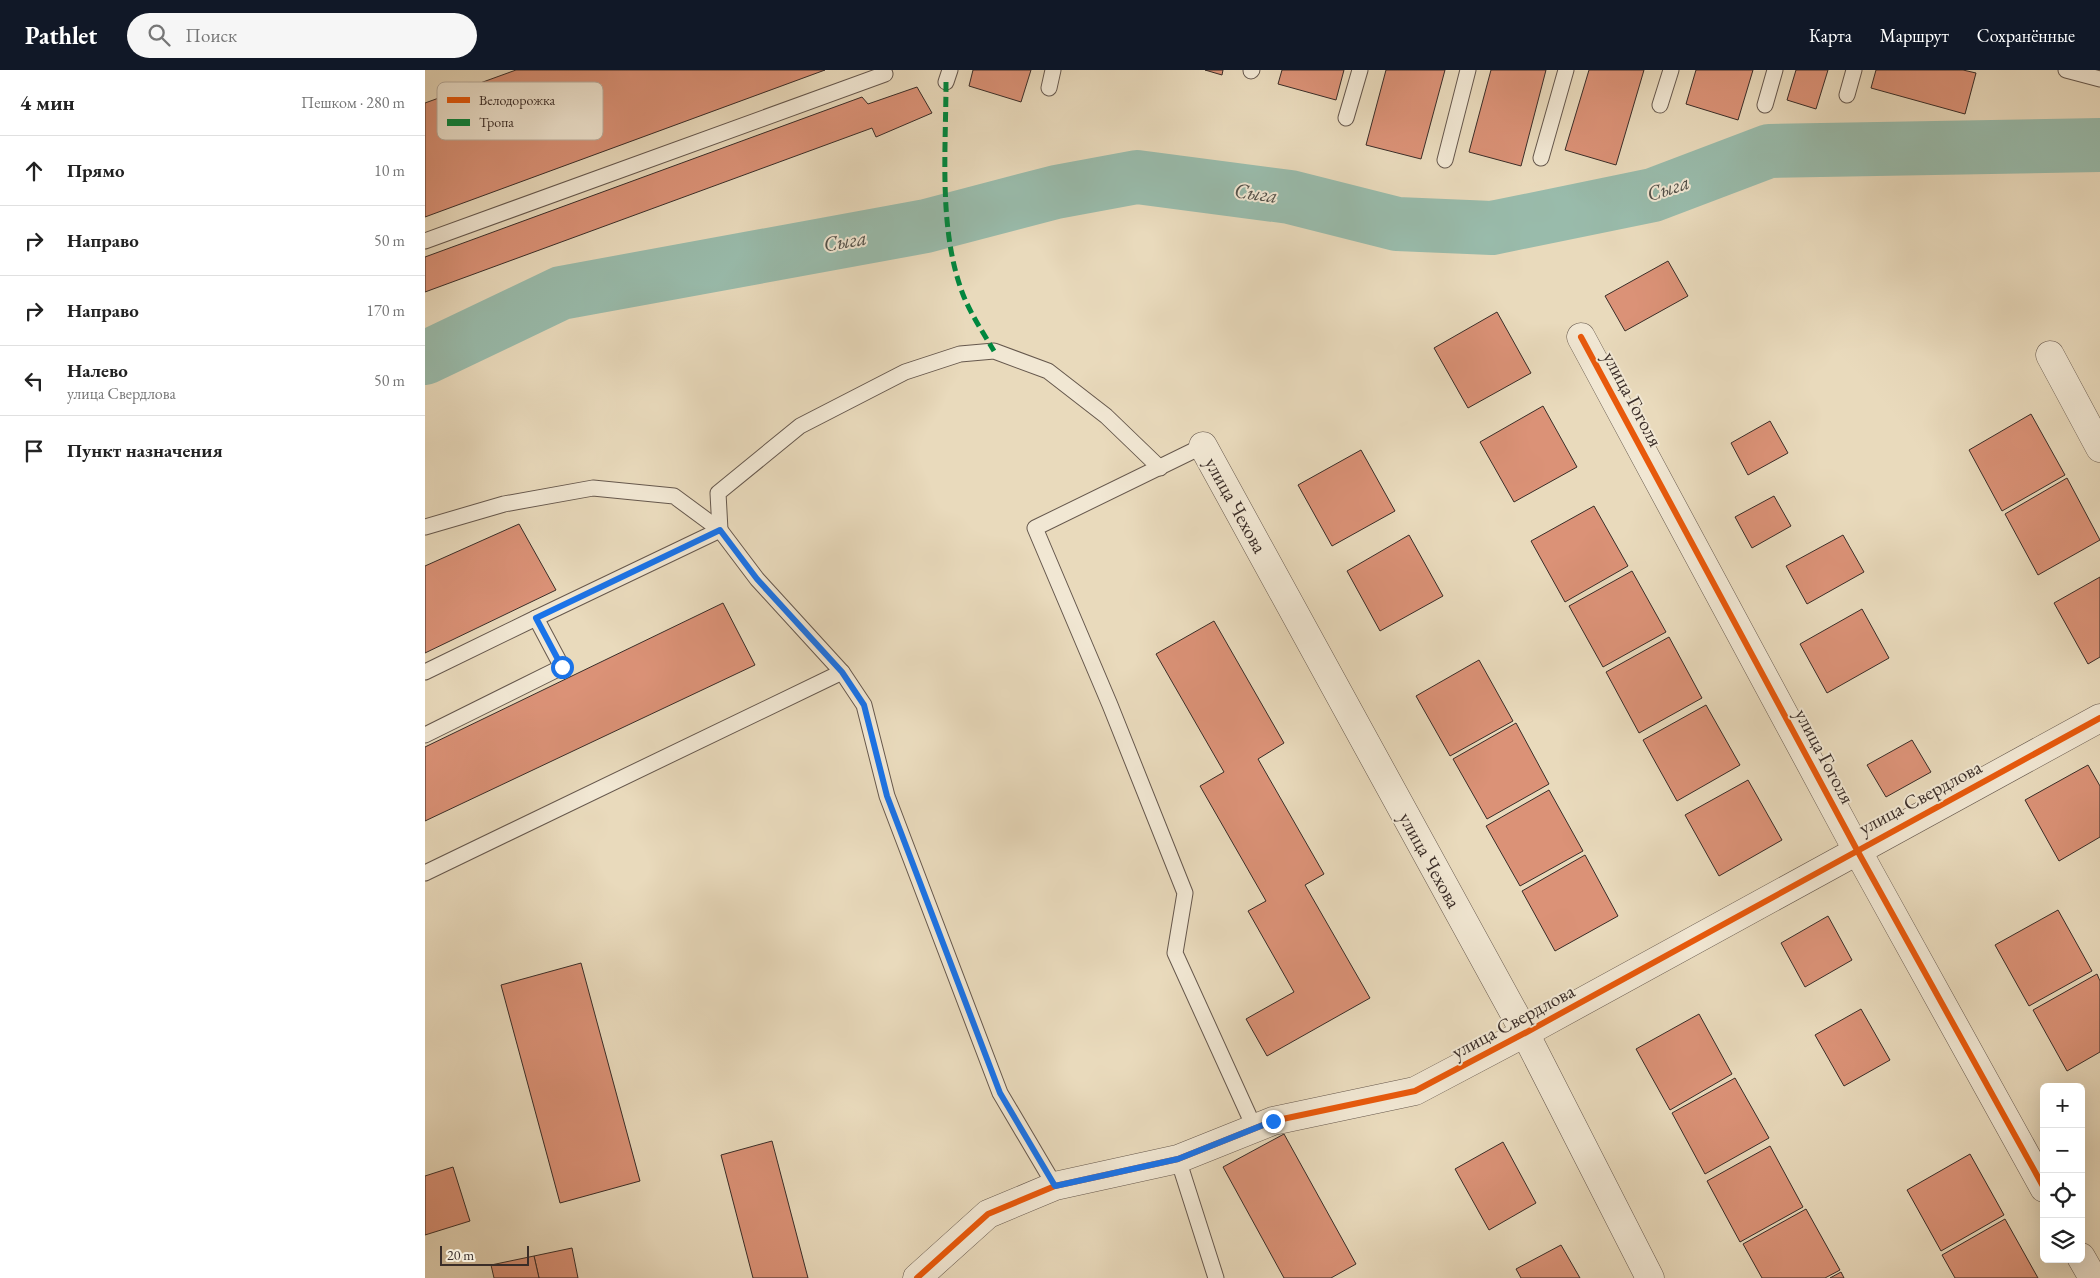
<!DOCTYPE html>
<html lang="ru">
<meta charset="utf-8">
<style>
body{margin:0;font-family:"EB Garamond",serif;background:#f6f6f6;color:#222}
.controls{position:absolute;right:15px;bottom:15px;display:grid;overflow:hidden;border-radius:8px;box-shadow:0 5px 20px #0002}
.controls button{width:45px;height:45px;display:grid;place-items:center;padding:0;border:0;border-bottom:1px solid #e0e0e0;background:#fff;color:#222;font:25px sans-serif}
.scale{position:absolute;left:15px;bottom:12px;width:89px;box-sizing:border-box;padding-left:5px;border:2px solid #3a2d28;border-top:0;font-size:14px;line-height:18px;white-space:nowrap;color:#3a2d28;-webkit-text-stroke:4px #f1e7d3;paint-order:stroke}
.stop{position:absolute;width:15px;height:15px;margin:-11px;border:4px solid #1a73e8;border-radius:50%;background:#fff}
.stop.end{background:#1a73e8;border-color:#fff;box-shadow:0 1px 5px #0008}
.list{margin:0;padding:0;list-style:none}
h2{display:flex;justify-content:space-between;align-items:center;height:65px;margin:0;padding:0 20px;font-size:21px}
h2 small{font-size:16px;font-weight:400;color:#767676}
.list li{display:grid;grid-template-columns:32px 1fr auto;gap:15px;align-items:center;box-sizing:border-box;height:70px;padding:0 20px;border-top:1px solid #e0e0e0}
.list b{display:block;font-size:19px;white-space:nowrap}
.list p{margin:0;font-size:16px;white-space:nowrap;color:#767676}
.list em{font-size:16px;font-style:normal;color:#767676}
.icon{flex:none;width:28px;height:28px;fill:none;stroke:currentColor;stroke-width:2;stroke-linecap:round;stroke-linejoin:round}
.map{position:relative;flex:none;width:1675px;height:1208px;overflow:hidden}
header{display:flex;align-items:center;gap:30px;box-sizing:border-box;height:70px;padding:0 25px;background:#111827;color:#fff}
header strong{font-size:24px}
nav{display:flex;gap:28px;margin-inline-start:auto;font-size:18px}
.search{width:350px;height:45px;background:#f6f6f6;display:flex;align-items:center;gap:12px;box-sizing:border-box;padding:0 18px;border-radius:28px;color:#767676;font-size:19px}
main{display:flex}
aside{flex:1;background:#fff}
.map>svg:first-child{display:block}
</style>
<header>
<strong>Pathlet</strong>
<div class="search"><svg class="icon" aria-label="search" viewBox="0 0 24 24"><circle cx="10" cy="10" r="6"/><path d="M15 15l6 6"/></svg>Поиск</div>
<nav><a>Карта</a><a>Маршрут</a><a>Сохранённые</a></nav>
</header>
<main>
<aside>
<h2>4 мин<small>Пешком · 280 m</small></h2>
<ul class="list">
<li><svg class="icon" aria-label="ahead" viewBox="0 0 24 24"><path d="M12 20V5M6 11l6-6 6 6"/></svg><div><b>Прямо</b></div><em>10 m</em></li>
<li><svg class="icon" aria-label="right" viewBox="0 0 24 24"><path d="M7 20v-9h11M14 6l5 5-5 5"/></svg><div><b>Направо</b></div><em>50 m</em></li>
<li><svg class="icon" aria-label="right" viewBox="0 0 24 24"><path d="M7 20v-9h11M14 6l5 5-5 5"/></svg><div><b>Направо</b></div><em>170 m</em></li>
<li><svg class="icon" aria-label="left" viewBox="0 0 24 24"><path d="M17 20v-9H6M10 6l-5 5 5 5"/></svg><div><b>Налево</b><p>улица Свердлова</p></div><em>50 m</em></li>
<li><svg class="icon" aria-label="arrive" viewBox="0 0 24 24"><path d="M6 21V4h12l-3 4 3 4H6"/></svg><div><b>Пункт назначения</b></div></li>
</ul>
</aside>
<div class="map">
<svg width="1675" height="1208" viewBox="0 0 1675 1208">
<rect width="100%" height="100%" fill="#e9dabc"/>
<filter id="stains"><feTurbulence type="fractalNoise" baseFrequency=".004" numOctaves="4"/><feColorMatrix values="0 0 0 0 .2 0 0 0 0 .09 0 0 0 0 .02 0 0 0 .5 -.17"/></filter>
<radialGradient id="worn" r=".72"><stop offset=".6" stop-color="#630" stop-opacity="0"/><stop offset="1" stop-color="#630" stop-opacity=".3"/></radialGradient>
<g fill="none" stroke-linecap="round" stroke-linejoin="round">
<path stroke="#99bbab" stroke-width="54" d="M0 288 136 223 501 156 631 122 712 107 865 127 972 154 1067 158 1228 125 1344 81 1675 75"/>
</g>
<g fill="#db9277" stroke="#3a2d28">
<path d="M91 0H400L0 147V33Z"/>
<path d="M548 0H606L596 32 544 16Z"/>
<path d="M780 0H798L797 5Z"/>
<path d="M857 0H919L911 30 853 14Z"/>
<path d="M961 0H1020L996 89 941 75Z"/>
<path d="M1066 0H1121L1096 96 1044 82Z"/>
<path d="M1164 0H1219L1191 95 1140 80Z"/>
<path d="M1271 0H1328L1313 50 1261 34Z"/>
<path d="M1371 0H1403L1391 39 1362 30Z"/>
<path d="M1451 0H1538L1551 3 1540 44 1446 18Z"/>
<path d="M492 17 507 43 451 67 447 58 0 222V187L437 27 443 34Z"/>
<path d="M1243 191 1263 226 1200 261 1180 226Z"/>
<path d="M1072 242 1106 303 1043 338 1009 278Z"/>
<path d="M1118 336 1152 397 1089 432 1055 372Z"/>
<path d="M1606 344 1640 405 1577 441 1544 380Z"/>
<path d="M1345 351 1363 383 1323 405 1306 373Z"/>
<path d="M936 380 970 441 907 476 873 415Z"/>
<path d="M1642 408 1675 470 1613 505 1580 444Z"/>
<path d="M1349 426 1366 456 1327 478 1310 447Z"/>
<path d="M1169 436 1203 496 1140 532 1106 471Z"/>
<path d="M94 454 131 520 0 583V496Z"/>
<path d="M984 465 1018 526 955 561 922 501Z"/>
<path d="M1418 465 1439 502 1382 534 1361 496Z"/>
<path d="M1207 501 1241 562 1178 597 1144 536Z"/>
<path d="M1675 507V587L1663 594 1629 533Z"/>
<path d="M298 533 330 595 0 751V677Z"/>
<path d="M1437 539 1464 588 1402 623 1375 574Z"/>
<path d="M789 551 859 673 833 689 899 804 880 815 945 928 842 986 821 949 869 922 823 841 841 831 775 716 799 702 731 584Z"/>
<path d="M1244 567 1277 628 1214 663 1181 602Z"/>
<path d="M1054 590 1088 651 1025 686 991 626Z"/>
<path d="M1281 635 1315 695 1252 731 1218 670Z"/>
<path d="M1091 653 1124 714 1062 749 1028 689Z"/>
<path d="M1487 670 1506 702 1461 727 1442 695Z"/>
<path d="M1663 695 1675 716V767L1634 791 1600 730Z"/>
<path d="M1323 710 1357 770 1294 806 1260 745Z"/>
<path d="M1124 720 1158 781 1095 816 1061 756Z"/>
<path d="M1160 785 1193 846 1130 881 1097 821Z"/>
<path d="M1633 840 1667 901 1604 936 1570 875Z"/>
<path d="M1403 846 1427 890 1380 917 1356 873Z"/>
<path d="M156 893 215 1111 135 1133 76 915Z"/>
<path d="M1672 904 1675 911V982L1642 1001 1608 940Z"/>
<path d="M1436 939 1465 990 1419 1016 1390 965Z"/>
<path d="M1274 944 1307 1004 1245 1040 1211 979Z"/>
<path d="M1310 1008 1344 1068 1280 1104 1247 1043Z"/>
<path d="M859 1064 931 1194 906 1208H859L798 1097Z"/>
<path d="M347 1071 383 1208H328L296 1085Z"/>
<path d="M1078 1072 1111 1133 1064 1160 1030 1099Z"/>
<path d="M1345 1076 1378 1137 1315 1172 1282 1111Z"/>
<path d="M1545 1084 1579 1145 1516 1181 1482 1120Z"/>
<path d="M28 1097 45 1151 0 1165V1106Z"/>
<path d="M1381 1139 1415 1200 1400 1208H1337L1318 1174Z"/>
<path d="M1580 1149 1613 1208H1530L1517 1185Z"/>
<path d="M1136 1175 1155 1208H1096L1091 1199Z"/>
<path d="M147 1178 153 1208H114L109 1186Z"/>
<path d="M109 1186 114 1208H69L66 1195Z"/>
<path d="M1416 1202 1419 1208H1405Z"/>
</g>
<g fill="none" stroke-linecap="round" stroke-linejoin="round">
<g stroke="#66584d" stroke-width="17">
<g id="service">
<path d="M1641 0 1675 9"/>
<path d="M826 1 827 0"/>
<path d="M521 12 525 0"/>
<path d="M624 18 628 0"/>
<path d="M1422 25 1429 0"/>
<path d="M1235 35 1246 0"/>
<path d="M1340 35 1350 0"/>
<path d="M921 48 935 0"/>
<path d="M1116 88 1141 0"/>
<path d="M1020 90 1043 0"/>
<path d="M0 171 460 4"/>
<path d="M778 376 610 458 685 635 760 823 750 883 830 1059"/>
<path d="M0 457 79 434 168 418 249 426 295 460 332 509 417 602 439 635 462 726 575 1023 630 1116"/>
<path d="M0 602 111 548"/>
<path d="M0 665 137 597 111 548 295 460 293 423 375 356 480 302 535 284 569 281 623 301 681 346 735 398"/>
<path d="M0 803 417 602"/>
<path d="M753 1089 791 1208"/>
</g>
</g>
<g stroke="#66584d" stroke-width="29">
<g id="minor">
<path d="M1156 267 1432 780 1619 1118"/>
<path d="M1625 285 1675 378"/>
<path d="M778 376 1100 963 1225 1208"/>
<path d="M1656 1187 1668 1208"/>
<path d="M492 1208 563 1144 630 1116 753 1089 848 1051 990 1021 1100 963 1675 648"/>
</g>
</g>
<use href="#service" stroke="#f1e7d3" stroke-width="15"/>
<use href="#minor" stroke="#f1e7d3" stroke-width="28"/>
<path stroke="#00873e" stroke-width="5" stroke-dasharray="10 5" stroke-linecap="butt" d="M521 12C521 81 513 162 539 227 547 246 559 264 569 281"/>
<g stroke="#f1e7d3" stroke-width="9">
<g id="cycleway">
<path d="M1156 267 1432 780 1619 1118"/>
<path d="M492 1208 563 1144 630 1116 753 1089 848 1051 990 1021 1100 963 1675 648"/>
</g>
</g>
<use href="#cycleway" stroke="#e8590c" stroke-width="6"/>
</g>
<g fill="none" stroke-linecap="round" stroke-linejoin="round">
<path stroke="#1a73e8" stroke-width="6" d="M137 597 111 548 295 460 332 509 417 602 439 635 462 726 575 1023 630 1116 753 1089 848 1051"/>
</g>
<g text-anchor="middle" stroke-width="4" stroke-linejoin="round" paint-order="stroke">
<g font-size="20" fill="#3a2d28" stroke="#f1e7d3">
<text transform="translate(1208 329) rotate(62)" y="7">улица Гоголя</text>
<text transform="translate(811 435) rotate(61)" y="7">улица Чехова</text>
<text transform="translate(1400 686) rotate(62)" y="7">улица Гоголя</text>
<text transform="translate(1495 727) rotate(-28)" y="7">улица Свердлова</text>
<text transform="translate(1005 790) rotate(61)" y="7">улица Чехова</text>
<text transform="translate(1088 951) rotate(-28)" y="7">улица Свердлова</text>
</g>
<g font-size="21" font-style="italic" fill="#525049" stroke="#f1e7d3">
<text transform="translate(1243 118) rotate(-18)" y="7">Сыга</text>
<text transform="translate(831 123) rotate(8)" y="7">Сыга</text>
<text transform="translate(420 171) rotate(-10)" y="7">Сыга</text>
</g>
</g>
<rect x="12" y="12" width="166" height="58" rx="8" fill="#f1e7d3" stroke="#baafa0" stroke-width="1"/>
<rect x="22" y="27" width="23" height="6" fill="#e8590c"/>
<rect x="22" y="49" width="23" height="7" fill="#00873e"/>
<g font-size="14" fill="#3a2d28">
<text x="54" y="35">Велодорожка</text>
<text x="54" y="57">Тропа</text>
</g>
<rect width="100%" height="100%" filter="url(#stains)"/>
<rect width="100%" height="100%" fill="url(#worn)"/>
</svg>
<div class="controls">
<button>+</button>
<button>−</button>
<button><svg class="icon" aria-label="locate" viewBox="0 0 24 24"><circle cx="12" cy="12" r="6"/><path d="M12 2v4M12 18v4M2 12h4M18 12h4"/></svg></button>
<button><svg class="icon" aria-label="layers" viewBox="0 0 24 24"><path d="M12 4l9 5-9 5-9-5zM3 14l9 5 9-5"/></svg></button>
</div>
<div class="scale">20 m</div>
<div class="stop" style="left:137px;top:597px"></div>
<div class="stop end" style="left:848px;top:1051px"></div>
</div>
</main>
